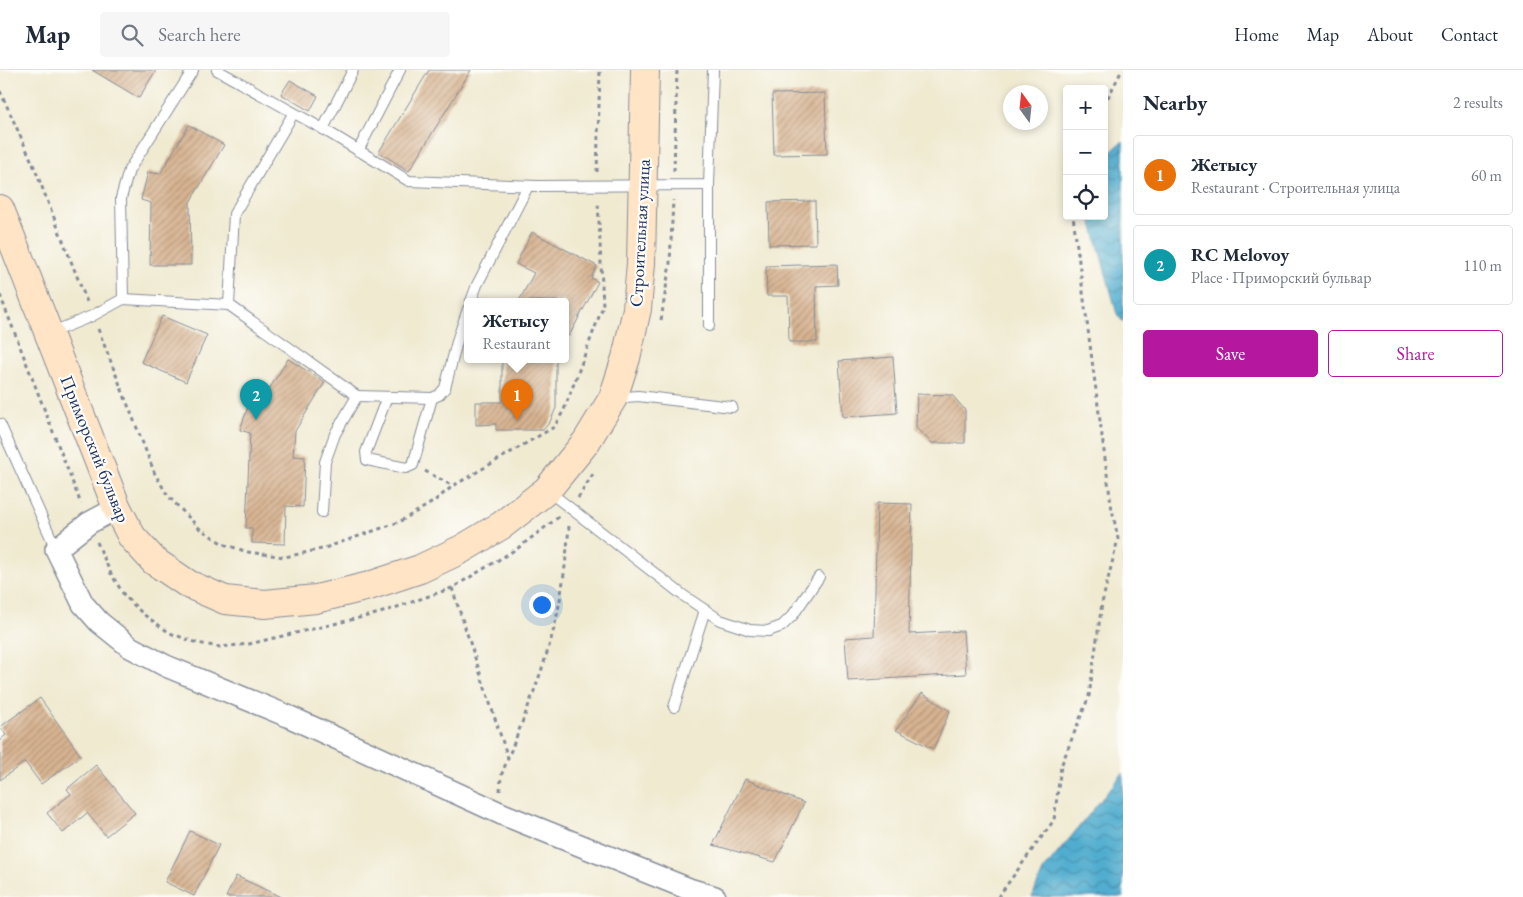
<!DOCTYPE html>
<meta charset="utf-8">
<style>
body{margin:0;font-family:"EB Garamond",serif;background:#f6f6f7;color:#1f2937}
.controls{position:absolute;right:15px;top:15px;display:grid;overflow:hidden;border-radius:5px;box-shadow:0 2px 8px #0003}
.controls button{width:45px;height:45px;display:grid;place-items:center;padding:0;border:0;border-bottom:1px solid #e0e1e3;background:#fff;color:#1f2937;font:25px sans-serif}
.compass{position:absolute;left:1003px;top:15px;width:45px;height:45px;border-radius:50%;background:#fff;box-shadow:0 2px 8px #0003;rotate:345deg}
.you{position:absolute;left:541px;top:534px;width:18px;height:18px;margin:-12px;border:4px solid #fff;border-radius:50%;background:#1a73e8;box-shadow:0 0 0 8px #1a73e833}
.badge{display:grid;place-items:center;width:32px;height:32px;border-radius:50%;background:#b5179e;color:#fff;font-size:16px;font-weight:700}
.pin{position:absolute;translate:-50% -41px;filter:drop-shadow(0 1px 2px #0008)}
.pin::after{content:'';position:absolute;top:26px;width:18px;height:15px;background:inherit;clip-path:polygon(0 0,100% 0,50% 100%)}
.popup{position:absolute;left:464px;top:228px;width:105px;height:65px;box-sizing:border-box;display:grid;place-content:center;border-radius:5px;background:#fff;filter:drop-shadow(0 1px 4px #0005);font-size:16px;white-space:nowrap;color:#747a83}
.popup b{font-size:19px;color:#1f2937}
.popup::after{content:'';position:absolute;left:50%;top:100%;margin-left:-10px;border:10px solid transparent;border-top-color:#fff}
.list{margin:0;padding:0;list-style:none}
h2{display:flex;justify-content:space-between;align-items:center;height:65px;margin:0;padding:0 20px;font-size:21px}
h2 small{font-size:16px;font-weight:400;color:#747a83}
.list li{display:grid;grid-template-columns:32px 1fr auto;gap:15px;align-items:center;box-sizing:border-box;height:80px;margin:0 10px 10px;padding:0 10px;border:1px solid #e0e1e3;border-radius:5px}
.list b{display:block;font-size:19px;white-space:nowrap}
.list p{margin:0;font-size:16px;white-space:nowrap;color:#747a83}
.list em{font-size:16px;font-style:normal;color:#747a83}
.actions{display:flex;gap:10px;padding:15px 20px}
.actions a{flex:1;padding:11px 0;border:1px solid #b5179e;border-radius:5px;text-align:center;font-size:18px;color:#b5179e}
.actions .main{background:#b5179e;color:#fff}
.icon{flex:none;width:28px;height:28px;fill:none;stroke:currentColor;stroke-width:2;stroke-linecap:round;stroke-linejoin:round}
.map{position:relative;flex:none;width:1123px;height:827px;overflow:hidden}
header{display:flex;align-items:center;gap:30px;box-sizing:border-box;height:70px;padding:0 25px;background:#fff;border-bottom:1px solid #e0e1e3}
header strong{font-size:24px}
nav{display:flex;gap:28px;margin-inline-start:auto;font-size:18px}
.search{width:350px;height:45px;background:#f6f6f7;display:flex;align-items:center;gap:12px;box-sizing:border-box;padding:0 18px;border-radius:5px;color:#747a83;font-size:19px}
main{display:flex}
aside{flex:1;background:#fff}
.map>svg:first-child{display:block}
</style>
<header>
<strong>Map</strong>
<div class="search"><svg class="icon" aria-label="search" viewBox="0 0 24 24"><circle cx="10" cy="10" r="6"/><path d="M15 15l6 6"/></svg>Search here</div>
<nav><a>Home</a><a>Map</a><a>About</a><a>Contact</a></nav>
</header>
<main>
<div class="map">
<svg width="1123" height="827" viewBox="0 0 1123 827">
<defs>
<pattern id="water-waves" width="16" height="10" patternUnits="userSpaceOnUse" patternTransform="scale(1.25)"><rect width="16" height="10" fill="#51adcf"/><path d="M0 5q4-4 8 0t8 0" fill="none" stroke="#428dab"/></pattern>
<pattern id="building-hatch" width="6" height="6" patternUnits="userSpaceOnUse" patternTransform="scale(1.25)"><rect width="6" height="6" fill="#d8b491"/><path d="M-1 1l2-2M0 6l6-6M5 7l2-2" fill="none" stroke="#ae937a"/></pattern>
</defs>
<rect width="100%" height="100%" fill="#fdfcf7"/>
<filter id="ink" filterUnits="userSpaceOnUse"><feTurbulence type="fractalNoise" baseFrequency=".02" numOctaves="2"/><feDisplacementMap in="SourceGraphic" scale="10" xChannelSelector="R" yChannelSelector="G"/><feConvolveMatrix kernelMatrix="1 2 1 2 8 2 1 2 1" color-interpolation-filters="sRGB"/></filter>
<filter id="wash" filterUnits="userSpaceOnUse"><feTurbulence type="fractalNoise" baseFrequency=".0096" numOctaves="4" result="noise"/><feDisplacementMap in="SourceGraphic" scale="20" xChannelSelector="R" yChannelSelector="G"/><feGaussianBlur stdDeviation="1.12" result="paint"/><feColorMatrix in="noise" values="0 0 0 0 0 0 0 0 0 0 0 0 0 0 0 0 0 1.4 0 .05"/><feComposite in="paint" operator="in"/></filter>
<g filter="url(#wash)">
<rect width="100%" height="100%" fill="#f0ead1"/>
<g fill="url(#water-waves)" stroke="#366e96">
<path d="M1123 71V252L1117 244 1090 146H1104V88Z"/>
<path d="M1123 703V827H1032L1043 801Z"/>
</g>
<g id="blocks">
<g fill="url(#building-hatch)">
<path d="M92 0H156L139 28Z"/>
<path d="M429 0H471L409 101 379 82Z"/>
<path d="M290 10 318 26 310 41 281 24Z"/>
<path d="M825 23 827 84 774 85 772 24Z"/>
<path d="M189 55 224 75 190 132 191 195H150L151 133 141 130 148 102 160 104Z"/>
<path d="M815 131 816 174 769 175 768 132Z"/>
<path d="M532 162 597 196 591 208 598 212 569 266 566 264V231H519L534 203 516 194Z"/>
<path d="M837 194 838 215 816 216 817 272H789L788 226H767L766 196Z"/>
<path d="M162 246 207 265 186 312 141 292Z"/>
<path d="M893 287 897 343 843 347 839 291Z"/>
<path d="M288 289 325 312 295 361 293 386 305 387 303 437 286 436 285 474 252 473V458H246L250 363 240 360 249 334 258 337Z"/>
<path d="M502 289H556V338L550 352 543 360H496V354L476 355V332H502Z"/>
<path d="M917 324 952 325 965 340V373H932L916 358Z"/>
<path d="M877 433 912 434 909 564 963 561 966 604 848 611 845 568 874 566Z"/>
<path d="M922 623 950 641 933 679 896 660Z"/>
<path d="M40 628 81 686 41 714 25 692 0 710V670L6 665 0 657Z"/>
<path d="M96 695 135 743 106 766 87 743 63 763 47 743 71 724 67 719Z"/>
<path d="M745 709 804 733 775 792 713 775Z"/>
<path d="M190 761 219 775 194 826 165 812Z"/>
<path d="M236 806 281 827H226Z"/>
</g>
</g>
</g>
<g filter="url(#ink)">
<use href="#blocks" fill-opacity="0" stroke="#868c98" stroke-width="1"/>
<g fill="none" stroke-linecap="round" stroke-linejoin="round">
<g stroke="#868c98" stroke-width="12">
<g id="lane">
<path d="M217 0 323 59 409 111 537 116 709 115 713 0"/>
<path d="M323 59 353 0"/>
<path d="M358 81 400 0"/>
<path d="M123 229 121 128 129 100 193 0"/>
<path d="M471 231 477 215 528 116"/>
<path d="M229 235 357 326 335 364 325 392 322 442"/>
<path d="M709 256V115"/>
<path d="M50 263 92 246 123 229 229 235 234 144 293 44"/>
<path d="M357 326 432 328 439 325 445 318 458 268 468 239"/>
<path d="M387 327 366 382 367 390 406 398 413 395 432 328"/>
<path d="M614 328 638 326 732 337"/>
<path d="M0 354 56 479"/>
<path d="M548 421 684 526 720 550 750 560 768 561 782 556 793 545 819 507"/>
<path d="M674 637 705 540"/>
</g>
</g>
<g stroke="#868c98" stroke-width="24">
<path id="street" d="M117 438 89 453 56 479 83 534 99 552 130 577 166 596 290 647 502 744 689 819 715 827"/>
</g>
<g stroke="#868c98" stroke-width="30">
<path id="secondary" d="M0 139 117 438 132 467 154 491 188 514 225 530 265 534 316 529 369 516 420 499 462 479 502 455 547 420 586 372 613 328 626 288 637 239 641 193 645 0"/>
</g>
<g stroke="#868c98" stroke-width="3" stroke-dasharray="4 4" stroke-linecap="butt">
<path d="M0 21 33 94 87 232"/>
<path d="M1104 35 1122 0"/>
<path d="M674 101 677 0"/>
<path d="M597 102 600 0"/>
<path d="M0 225 81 434"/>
<path d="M661 250 670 193 673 130"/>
<path d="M98 259 155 404 168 426 199 458 223 474 248 482 285 487 322 479 399 452 433 432 453 416 554 357 564 340 603 236 598 131"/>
<path d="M425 401 453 416"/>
<path d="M578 428 595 401"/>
<path d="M97 472 110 502 124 525 143 544 170 563 197 573 220 577 249 574 380 543 452 518 518 478 560 446"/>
<path d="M452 518 508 688"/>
<path d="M500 721 501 706C519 659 540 611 553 562 562 527 566 492 569 456"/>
<path d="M998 827 1054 750 1061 696 1089 626 1102 533 1118 469 1111 434 1073 146"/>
</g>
<use href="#lane" stroke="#fff" stroke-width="10"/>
<use href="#street" stroke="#fff" stroke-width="21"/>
<use href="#secondary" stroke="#ffe4c6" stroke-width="28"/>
</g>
</g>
<g text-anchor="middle" stroke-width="4.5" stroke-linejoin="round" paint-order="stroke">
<g font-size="18" fill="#1b2f5e" stroke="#fdfcf7">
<text transform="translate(640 163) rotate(-87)" y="6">Строительная улица</text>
<text transform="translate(95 379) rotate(68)" y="6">Приморский бульвар</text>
</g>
</g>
</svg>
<div class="controls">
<button>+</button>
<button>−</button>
<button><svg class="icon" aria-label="locate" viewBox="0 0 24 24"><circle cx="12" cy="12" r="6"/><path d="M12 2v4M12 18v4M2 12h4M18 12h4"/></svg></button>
</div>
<svg class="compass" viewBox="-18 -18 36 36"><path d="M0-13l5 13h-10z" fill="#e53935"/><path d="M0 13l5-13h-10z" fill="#747a83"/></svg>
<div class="you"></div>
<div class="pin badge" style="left:517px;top:350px;background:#e8710a">1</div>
<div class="popup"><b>Жетысу</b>Restaurant</div>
<div class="pin badge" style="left:256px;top:350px;background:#0f9aa8">2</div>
</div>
<aside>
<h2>Nearby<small>2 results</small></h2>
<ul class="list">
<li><span class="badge" style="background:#e8710a">1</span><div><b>Жетысу</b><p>Restaurant · Строительная улица</p></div><em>60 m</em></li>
<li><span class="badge" style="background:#0f9aa8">2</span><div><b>RC Melovoy</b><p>Place · Приморский бульвар</p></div><em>110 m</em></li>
</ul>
<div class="actions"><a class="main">Save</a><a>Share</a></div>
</aside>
</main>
